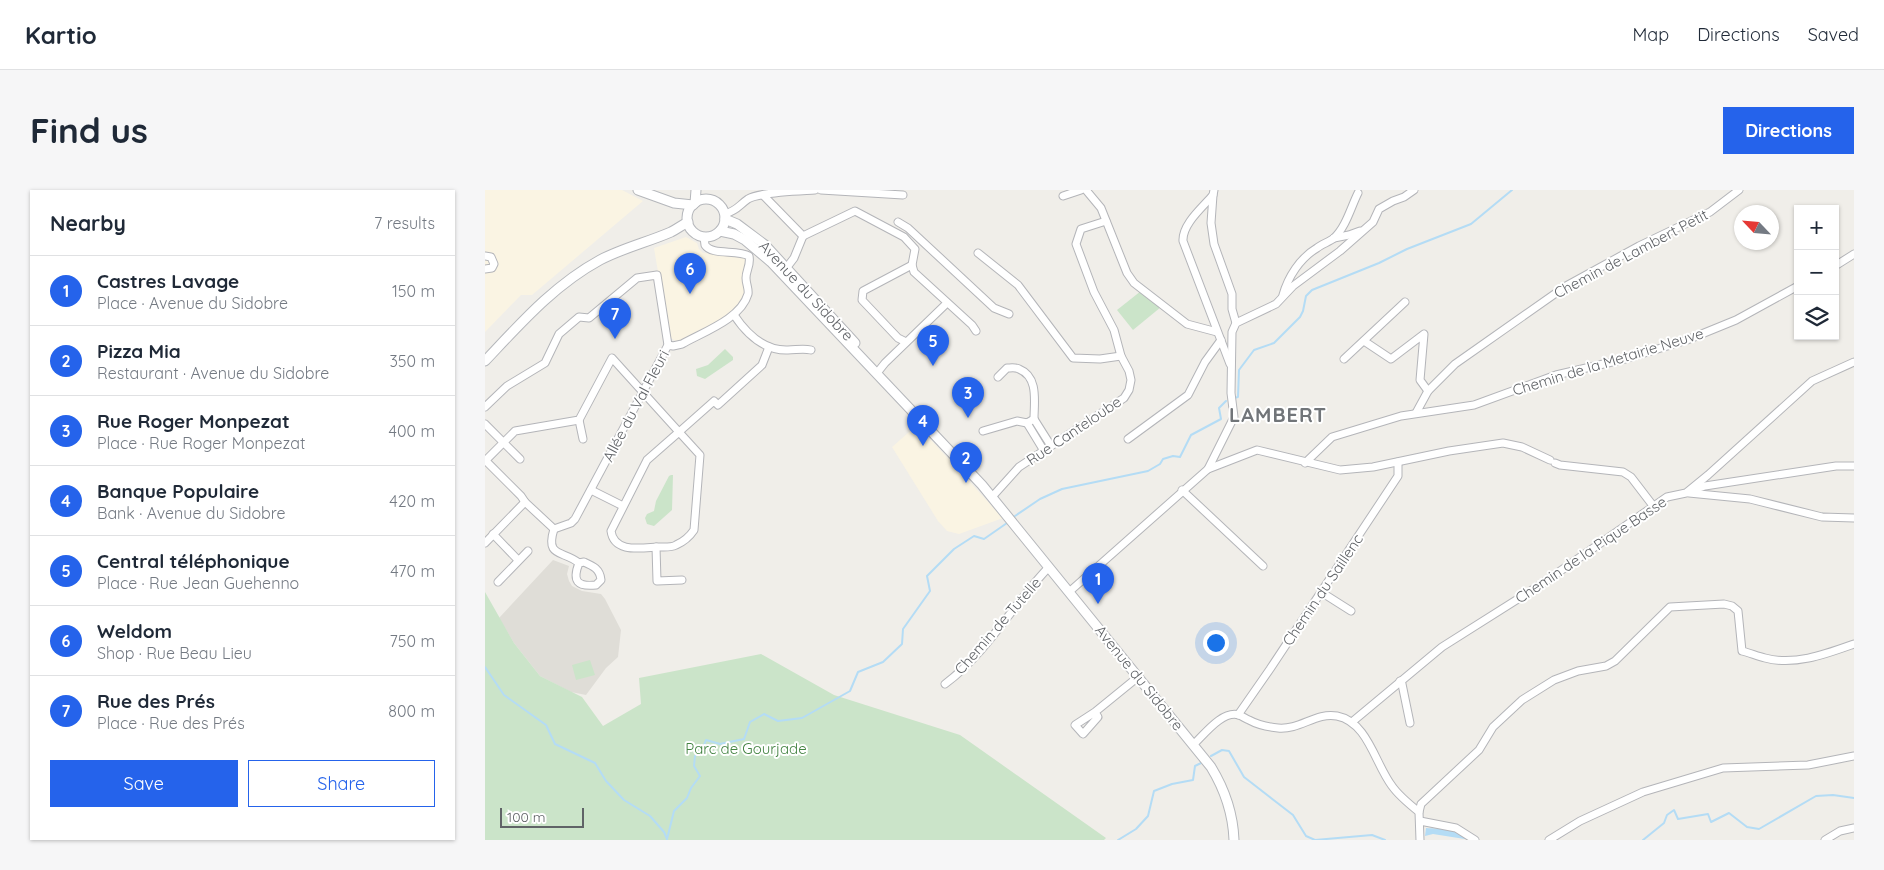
<!DOCTYPE html>
<meta charset="utf-8">
<style>
body{margin:0;font-family:Quicksand,sans-serif;background:#f6f6f7;color:#1f2937}
.controls{position:absolute;right:15px;top:15px;display:grid;overflow:hidden;border-radius:0px;box-shadow:0 1px 4px #0004}
.controls button{width:45px;height:45px;display:grid;place-items:center;padding:0;border:0;border-bottom:1px solid #e0e1e3;background:#fff;color:#1f2937;font:25px sans-serif}
.compass{position:absolute;left:1249px;top:15px;width:45px;height:45px;border-radius:50%;background:#fff;box-shadow:0 1px 4px #0004;rotate:296deg}
.scale{position:absolute;left:15px;bottom:12px;width:84px;box-sizing:border-box;padding-left:5px;border:2px solid #606367;border-top:0;font-size:14px;line-height:18px;white-space:nowrap;color:#606367;-webkit-text-stroke:4px #fff;paint-order:stroke}
.you{position:absolute;left:730px;top:452px;width:18px;height:18px;margin:-12px;border:4px solid #fff;border-radius:50%;background:#1a73e8;box-shadow:0 0 0 8px #1a73e833}
.badge{display:grid;place-items:center;width:32px;height:32px;border-radius:50%;background:#2563eb;color:#fff;font-size:16px;font-weight:700}
.pin{position:absolute;translate:-50% -41px;filter:drop-shadow(0 1px 2px #0008)}
.pin::after{content:'';position:absolute;top:26px;width:18px;height:15px;background:inherit;clip-path:polygon(0 0,100% 0,50% 100%)}
.list{margin:0;padding:0;list-style:none}
h2{display:flex;justify-content:space-between;align-items:center;height:65px;margin:0;padding:0 20px;font-size:21px}
h2 small{font-size:16px;font-weight:400;color:#747a83}
.list li{display:grid;grid-template-columns:32px 1fr auto;gap:15px;align-items:center;box-sizing:border-box;height:70px;padding:0 20px;border-top:1px solid #e0e1e3}
.list b{display:block;font-size:19px;white-space:nowrap}
.list p{margin:0;font-size:16px;white-space:nowrap;color:#747a83}
.list em{font-size:16px;font-style:normal;color:#747a83}
.actions{display:flex;gap:10px;padding:15px 20px}
.actions a{flex:1;padding:11px 0;border:1px solid #2563eb;border-radius:0px;text-align:center;font-size:18px;color:#2563eb}
.actions .main{background:#2563eb;color:#fff}
.icon{flex:none;width:28px;height:28px;fill:none;stroke:currentColor;stroke-width:2;stroke-linecap:round;stroke-linejoin:round}
.map{position:relative;flex:none;width:1369px;height:650px;overflow:hidden;border-radius:0px}
header{display:flex;align-items:center;gap:30px;box-sizing:border-box;height:70px;padding:0 25px;background:#fff;border-bottom:1px solid #e0e1e3}
header strong{font-size:24px}
nav{display:flex;gap:28px;margin-inline-start:auto;font-size:18px}
.intro{display:flex;align-items:center;justify-content:space-between;box-sizing:border-box;height:120px;padding:0 30px}
h1{margin:0;font-size:35px}
.button{padding:12px 22px;border-radius:0px;background:#2563eb;color:#fff;font-size:18px;font-weight:700}
main{display:flex;gap:30px;padding:0 30px}
aside{flex:1;background:#fff;border-radius:0px;box-shadow:0 1px 4px #0004}
.map>svg:first-child{display:block}
</style>
<header>
<strong>Kartio</strong>
<nav><a>Map</a><a>Directions</a><a>Saved</a></nav>
</header>
<div class="intro"><h1>Find us</h1><a class="button">Directions</a></div>
<main>
<aside>
<h2>Nearby<small>7 results</small></h2>
<ul class="list">
<li><span class="badge">1</span><div><b>Castres Lavage</b><p>Place · Avenue du Sidobre</p></div><em>150 m</em></li>
<li><span class="badge">2</span><div><b>Pizza Mia</b><p>Restaurant · Avenue du Sidobre</p></div><em>350 m</em></li>
<li><span class="badge">3</span><div><b>Rue Roger Monpezat</b><p>Place · Rue Roger Monpezat</p></div><em>400 m</em></li>
<li><span class="badge">4</span><div><b>Banque Populaire</b><p>Bank · Avenue du Sidobre</p></div><em>420 m</em></li>
<li><span class="badge">5</span><div><b>Central téléphonique</b><p>Place · Rue Jean Guehenno</p></div><em>470 m</em></li>
<li><span class="badge">6</span><div><b>Weldom</b><p>Shop · Rue Beau Lieu</p></div><em>750 m</em></li>
<li><span class="badge">7</span><div><b>Rue des Prés</b><p>Place · Rue des Prés</p></div><em>800 m</em></li>
</ul>
<div class="actions"><a class="main">Save</a><a>Share</a></div>
</aside>
<div class="map">
<svg width="1369" height="650" viewBox="0 0 1369 650">
<rect width="100%" height="100%" fill="#f0eee9"/>
<g fill="#faf4e3">
<path d="M0 0H137L158 11 47 105H36L0 142Z"/>
<path d="M201 47 212 53 214 59 218 63 257 66 260 69 262 73 261 101 252 116 240 128 194 153 184 147 169 58Z"/>
<path d="M432 235 518 328 474 344 462 341 453 331 407 257Z"/>
</g>
<path fill="#dfddd7" d="M68 370 84 376 82 384 84 391 87 396 97 401 116 404 120 409 136 440 133 467 121 478 101 505 86 502 55 486 29 453 14 428Z"/>
<g fill="#cbe4c9">
<path d="M656 101 676 117 648 140 632 120Z"/>
<path d="M240 159 248 167V170L220 189 212 186 211 179 223 175Z"/>
<path d="M186 285H188L187 320 169 336 162 334 160 328 162 324 169 321 171 311 184 286Z"/>
<path d="M0 402 29 453 55 486 97 507 118 536 156 514 154 488 276 464 349 505 475 545 621 648 619 650H0Z"/>
<path d="M105 470 110 485 91 490 87 475Z"/>
</g>
<path fill="#b4dcf5" d="M941 638C956 639 975 639 986 650L948 644 940 646Z"/>
<g fill="none" stroke-linecap="round" stroke-linejoin="round">
<g stroke="#b4dcf5" stroke-width="2">
<path d="M749 208 753 207 754 180 769 160 789 153 815 127 818 121 821 106 827 100 894 73 922 59 986 34 1027 0"/>
<path d="M530 326 555 309 577 299 663 281 675 274 678 269 688 266 695 267 706 245 736 229 734 218 741 211"/>
<path d="M0 477 19 505 61 535 70 554 110 573 121 591 139 610 165 626 179 642 182 649"/>
<path d="M726 566 737 560 744 561 759 587 808 625 821 646 830 650 887 645 900 650"/>
<path d="M182 649 189 621 202 608 206 598 215 586 209 576 210 566 217 560 221 550 235 554 259 549 265 532 279 524 293 531 317 528 365 501 373 482 398 472 417 454 418 439 445 401 442 386 469 359 489 346 499 349 522 333"/>
<path d="M633 650 651 639 663 626 669 601 687 594 708 590 710 576 716 573"/>
<path d="M1158 650 1179 633 1182 625 1189 620 1193 629 1223 624 1226 632 1244 623 1262 637 1274 639 1331 606 1348 605 1369 608"/>
</g>
<g stroke="#b4b5b9" stroke-width="9">
<g id="street">
<path d="M336 0 418 5"/>
<path d="M601 0 616 18 642 83 649 93 702 134 732 142"/>
<path d="M729 0 728 5C718 17 697 34 698 51L745 174"/>
<path d="M278 5 318 46 370 21 419 47 430 59 427 75 429 82 487 135 491 141"/>
<path d="M728 5 726 33 729 54 747 104V119L751 133"/>
<path d="M578 6 596 0"/>
<path d="M240 24C253 20 253 16 263 9 274 2 315 1 330 0"/>
<path d="M413 32 423 38 509 118 524 124"/>
<path d="M849 48 864 45 875 41"/>
<path d="M493 63 533 95 588 168 615 169 636 166"/>
<path d="M0 66 6 67 9 74 7 78 0 79"/>
<path d="M1350 76 1369 64"/>
<path d="M299 81 309 68 318 46"/>
<path d="M798 105C803 87 815 68 832 58 837 54 844 52 849 48 861 37 866 17 873 3"/>
<path d="M249 125C261 143 279 161 303 160 311 160 318 158 326 160"/>
<path d="M879 151 906 169 939 144 935 190 943 201"/>
<path d="M421 152 413 148 377 110 378 101 427 75"/>
<path d="M859 169 920 112"/>
<path d="M392 183 400 173 462 113"/>
<path d="M513 187 522 178C525 178 531 177 534 179 554 187 549 212 549 229"/>
<path d="M0 217 22 196 60 173 74 144 94 127 104 128 152 88 172 85 183 155"/>
<path d="M931 223 943 201 970 174 1081 96 1154 56 1225 22 1254 0"/>
<path d="M94 230 98 249"/>
<path d="M542 233 559 261"/>
<path d="M0 234 35 269"/>
<path d="M498 241 532 231 542 233 549 229 566 256"/>
<path d="M194 242 215 265 209 340C205 346 198 352 191 355 186 358 178 357 172 357 155 358 129 363 126 341L162 270Z"/>
<path d="M194 242 229 211 233 215 277 175 284 157"/>
<path d="M643 249 703 205 720 172 736 150"/>
<path d="M0 270 36 306 40 312 69 339"/>
<path d="M0 271 30 241 94 230 127 168 194 242"/>
<path d="M820 273 847 247 916 226 989 215 1071 185 1140 169 1202 150 1251 130 1313 96"/>
<path d="M1070 273 1075 275 1138 282 1146 287 1169 317"/>
<path d="M723 279 772 260 855 280 888 277 964 261 1018 253 1037 257 1065 270"/>
<path d="M106 300 138 316"/>
<path d="M697 300 778 376"/>
<path d="M1208 300 1220 296 1351 276H1369"/>
<path d="M1204 303 1265 309 1337 327 1369 328"/>
<path d="M507 307 534 277 639 208 644 200 646 190 644 181 636 166 629 140 609 102 591 54 596 39 621 31"/>
<path d="M69 339 86 333 90 329 183 155 188 156 197 154C218 142 256 129 263 104 264 99 261 94 261 88 261 80 266 75 264 66 252 59 227 66 220 55L219 47"/>
<path d="M69 339C60 368 78 360 94 373"/>
<path d="M8 344 33 370"/>
<path d="M0 353 40 312"/>
<path d="M171 357 172 391 197 390"/>
<path d="M99 372C108 376 115 379 116 390L111 395C92 397 87 391 94 373Z"/>
<path d="M13 392 43 361"/>
<path d="M584 402 723 279 749 227 746 203 747 142 751 133 791 114 808 96 855 61 888 32 894 19 908 11 919 7 929 0"/>
<path d="M836 402 866 421"/>
<path d="M915 491 917 494 925 533"/>
<path d="M460 494C503 462 528 414 564 377"/>
<path d="M610 522 613 527 598 544 590 535 610 522 653 487"/>
<path d="M753 525 785 479 913 286V272"/>
<path d="M867 532 957 457 1055 395 1182 307 1201 303 1223 285 1327 191 1369 172"/>
<path d="M708 555C719 545 737 520 754 525 757 526 761 529 764 530 773 535 783 537 793 538 815 540 831 522 852 526 883 532 890 574 907 596 914 606 924 614 934 622L935 650"/>
<path d="M934 622 936 614 994 560 1008 537 1037 510 1069 490 1093 481 1121 476 1130 471 1185 417 1239 414 1247 416 1253 421 1257 461C1265 463 1272 466 1280 468 1310 476 1341 464 1369 454"/>
<path d="M935 631 971 638 990 650"/>
<path d="M1064 650 1095 631 1158 602 1238 578 1323 575 1369 566"/>
<path d="M1340 650 1355 641 1369 638"/>
</g>
</g>
<g stroke="#b5b7bb" stroke-width="11">
<g id="secondary">
<path d="M153 0 189 13 208 15"/>
<circle cx="221" cy="28" r="19"/>
<path d="M210 13 211 0"/>
<path d="M240 29 252 34 280 55 370 153"/>
<path d="M235 41 249 44 260 50 286 72 497 295 726 577C740 600 748 623 749 650"/>
<path d="M0 171C35 134 69 95 115 70 138 58 163 52 186 42 192 39 197 35 203 32"/>
</g>
</g>
<use href="#street" stroke="#fff" stroke-width="7"/>
<use href="#secondary" stroke="#fff" stroke-width="9"/>
</g>
<g text-anchor="middle" stroke-width="4" stroke-linejoin="round" paint-order="stroke">
<g font-size="15" fill="#606367" stroke="#fff">
<text transform="translate(1146 64) rotate(-28)" y="5">Chemin de Lambert Petit</text>
<text transform="translate(321 101) rotate(47)" y="5">Avenue du Sidobre</text>
<text transform="translate(1123 172) rotate(-17)" y="5">Chemin de la Metairie Neuve</text>
<text transform="translate(151 216) rotate(-62)" y="5">Allée du Val Fleuri</text>
<text transform="translate(589 241) rotate(-34)" y="5">Rue Canteloube</text>
<text transform="translate(1106 360) rotate(-34)" y="5">Chemin de la Pique Basse</text>
<text transform="translate(838 400) rotate(-56)" y="5">Chemin du Saillenc</text>
<text transform="translate(513 436) rotate(-49)" y="5">Chemin de Tutelle</text>
<text transform="translate(654 488) rotate(51)" y="5">Avenue du Sidobre</text>
</g>
<g font-size="15" fill="#438342" stroke="#fff">
<text x="261" y="564">Parc de Gourjade</text>
</g>
<g font-size="20" font-weight="bold" letter-spacing="1" fill="#717579" stroke="#fff">
<text x="793" y="232">LAMBERT</text>
</g>
</g>
</svg>
<div class="controls">
<button>+</button>
<button>−</button>
<button><svg class="icon" aria-label="layers" viewBox="0 0 24 24"><path d="M12 4l9 5-9 5-9-5zM3 14l9 5 9-5"/></svg></button>
</div>
<svg class="compass" viewBox="-18 -18 36 36"><path d="M0-13l5 13h-10z" fill="#e53935"/><path d="M0 13l5-13h-10z" fill="#747a83"/></svg>
<div class="scale">100 m</div>
<div class="you"></div>
<div class="pin badge" style="left:613px;top:414px">1</div>
<div class="pin badge" style="left:481px;top:293px">2</div>
<div class="pin badge" style="left:483px;top:228px">3</div>
<div class="pin badge" style="left:438px;top:256px">4</div>
<div class="pin badge" style="left:448px;top:176px">5</div>
<div class="pin badge" style="left:205px;top:104px">6</div>
<div class="pin badge" style="left:130px;top:149px">7</div>
</div>
</main>
